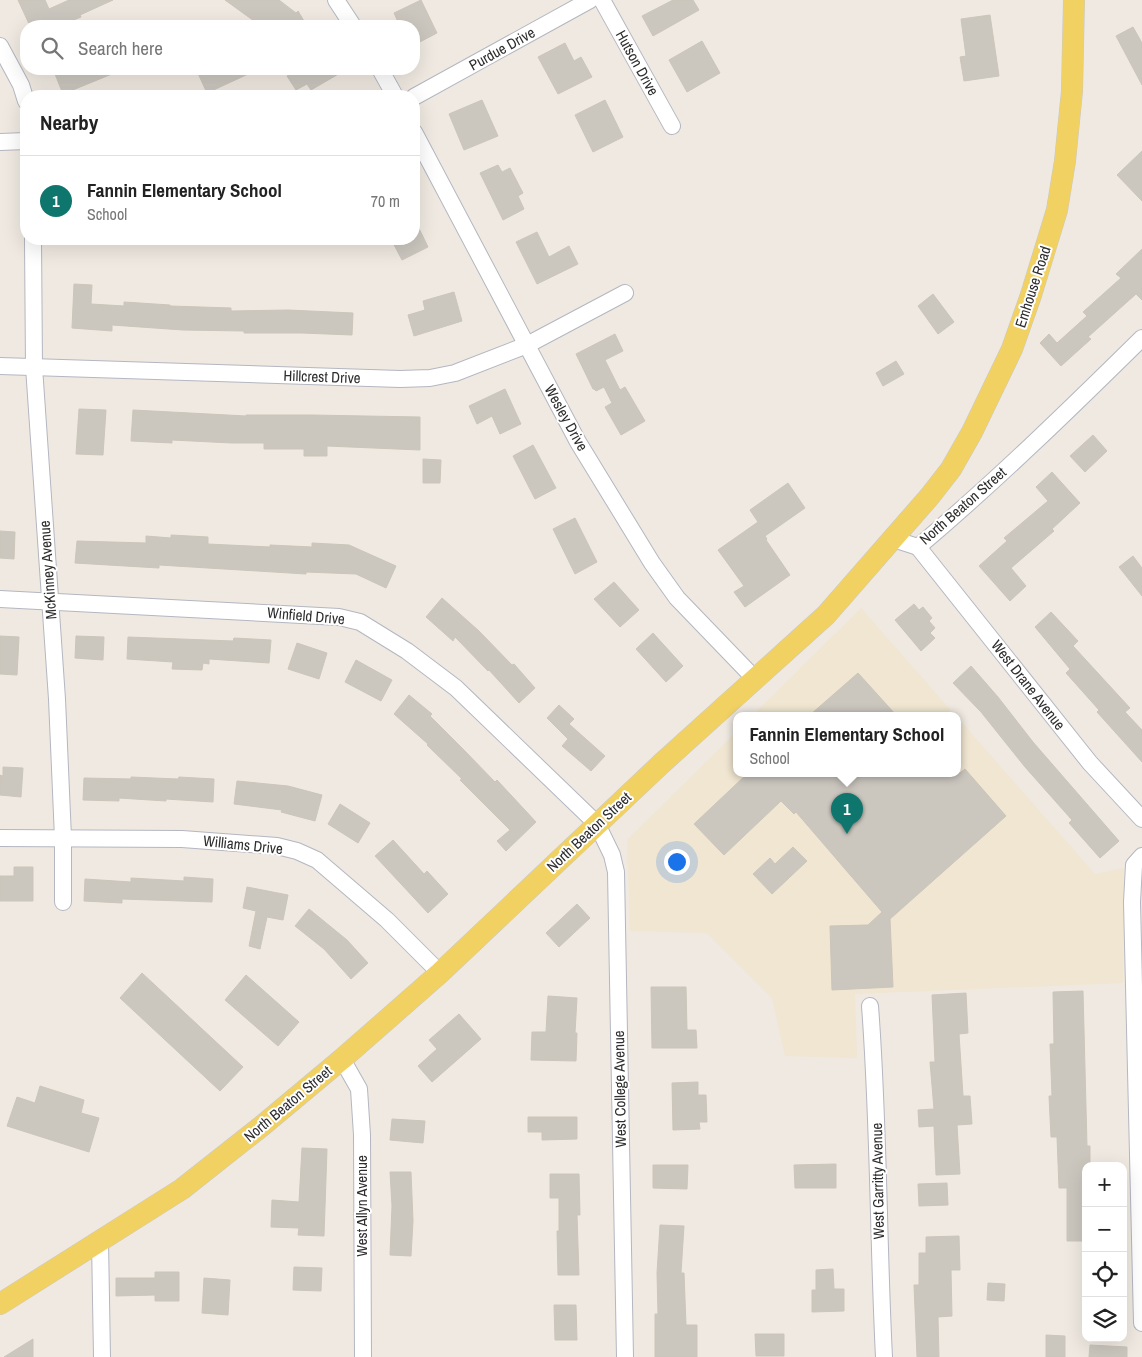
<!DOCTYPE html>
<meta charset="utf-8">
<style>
body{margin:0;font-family:"Archivo Narrow",sans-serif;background:#f2f2f2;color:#222}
.controls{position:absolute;right:15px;bottom:15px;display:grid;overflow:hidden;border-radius:10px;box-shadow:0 5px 20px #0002}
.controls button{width:45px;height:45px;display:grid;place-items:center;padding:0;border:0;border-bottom:1px solid #e0e0e0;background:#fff;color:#222;font:25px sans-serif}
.you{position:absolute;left:676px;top:861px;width:18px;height:18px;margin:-12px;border:4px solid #fff;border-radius:50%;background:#1a73e8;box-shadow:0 0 0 8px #1a73e833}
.badge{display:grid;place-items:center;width:32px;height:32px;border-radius:50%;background:#0f766e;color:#fff;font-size:16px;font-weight:700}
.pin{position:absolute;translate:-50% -41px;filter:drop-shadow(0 1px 2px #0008)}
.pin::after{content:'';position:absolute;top:26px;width:18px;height:15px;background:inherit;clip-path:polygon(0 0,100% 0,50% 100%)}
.popup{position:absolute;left:733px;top:712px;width:228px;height:65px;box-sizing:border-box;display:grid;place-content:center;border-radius:10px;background:#fff;filter:drop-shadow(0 1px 4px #0005);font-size:16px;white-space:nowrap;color:#767676}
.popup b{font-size:19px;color:#222}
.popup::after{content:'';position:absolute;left:50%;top:100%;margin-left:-10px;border:10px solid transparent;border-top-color:#fff}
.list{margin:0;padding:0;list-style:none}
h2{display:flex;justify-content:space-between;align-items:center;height:65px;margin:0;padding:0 20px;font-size:21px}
h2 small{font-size:16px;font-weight:400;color:#767676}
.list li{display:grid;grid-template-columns:32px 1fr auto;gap:15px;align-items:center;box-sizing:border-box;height:90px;padding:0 20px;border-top:1px solid #e0e0e0}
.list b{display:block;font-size:19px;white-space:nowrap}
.list p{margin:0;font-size:16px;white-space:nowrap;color:#767676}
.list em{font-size:16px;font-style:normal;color:#767676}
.icon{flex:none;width:28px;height:28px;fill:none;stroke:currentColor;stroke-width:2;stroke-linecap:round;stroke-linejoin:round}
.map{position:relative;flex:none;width:1142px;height:1357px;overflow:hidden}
.search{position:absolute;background:#fff;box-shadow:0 5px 20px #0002;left:20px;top:20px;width:400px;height:55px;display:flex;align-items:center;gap:12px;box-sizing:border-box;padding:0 18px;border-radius:20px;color:#767676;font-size:19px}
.panel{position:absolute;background:#fff;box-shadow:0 5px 20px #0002;left:20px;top:90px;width:400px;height:155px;border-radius:20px}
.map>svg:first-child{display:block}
</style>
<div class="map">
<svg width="1142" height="1357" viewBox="0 0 1142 1357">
<rect width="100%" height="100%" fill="#efe9e1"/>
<g fill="#f0e6d1">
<path d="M861 608 955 715H753Z"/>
<path d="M957 717 1095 874 1124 868 1123 983 855 994 857 1058 785 1056 772 998 707 933 630 931 627 840 737 731V773H957Z"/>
</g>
<g fill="#cbc7bf" stroke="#cbc5ba">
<path d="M18 0H45L49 9 69 0H113L80 15 81 17 59 26H30Z"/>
<path d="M225 0H279L296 13 298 11 307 26H261Z"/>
<path d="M421 0 437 33 414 45V26H400L394 13Z"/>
<path d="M673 0H693L699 10 653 36 642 16Z"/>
<path d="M990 15 999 76 964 81 960 57 966 56 961 19Z"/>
<path d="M1133 27 1142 43V85L1116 36Z"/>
<path d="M702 41 720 73 687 92 669 60Z"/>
<path d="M565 43 574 61 581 57 592 77 558 94 538 57Z"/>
<path d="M53 69H124L63 94Z"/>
<path d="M196 69H259L207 93Z"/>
<path d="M300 69H347L311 90 307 84 296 90 287 76Z"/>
<path d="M482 100 498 136 464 150 449 114Z"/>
<path d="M605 100 623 137 593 152 575 115Z"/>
<path d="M1142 151V201L1117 175Z"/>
<path d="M498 165 502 172 510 168 523 193 518 196 524 209 503 220 480 173Z"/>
<path d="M414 218 428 247 402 260 391 239H414Z"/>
<path d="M537 232 549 257 569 246 578 264 537 284 516 242Z"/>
<path d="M1142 249V300L1136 294 1088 337 1091 339 1061 366 1040 343 1049 334 1057 343 1087 316 1083 312 1121 278 1116 274Z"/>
<path d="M74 284 92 285 91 304 124 306V302L170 305V306L231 308V311L288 310 353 313 352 335 302 333H244V331L183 330 112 325V331L72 328Z"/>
<path d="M454 292 462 321 414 336 408 315 425 310 423 301Z"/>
<path d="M933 294 954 322 938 334 918 306Z"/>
<path d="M615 334 623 351 605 360 620 390 625 387 645 421 621 435 605 407 612 403 604 387 596 391 594 389H593L576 354Z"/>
<path d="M896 361 904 374 883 386 876 373Z"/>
<path d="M505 389 521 424 500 434 492 416 477 424 469 406Z"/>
<path d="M79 409 106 410 103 455 76 454Z"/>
<path d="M133 410 246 416V415H311L420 417V450L327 446V456H304V449H264V443H232L172 440V443L131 441Z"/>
<path d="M1093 435 1107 451 1085 472 1070 456Z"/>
<path d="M533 445 556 488 535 499 513 456Z"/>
<path d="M423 459 441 460 440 483H423Z"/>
<path d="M1052 472 1080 503 1052 529 1054 531 1011 568 1026 586 1010 601 979 566 1007 541 1004 538 1048 501 1036 487Z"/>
<path d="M788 483 805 508 765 536 767 539 766 540 790 575 745 607 734 592 744 586 718 550 758 522 750 510Z"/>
<path d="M575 518 597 562 575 574 553 529Z"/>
<path d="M0 531 15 532 14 559 0 558Z"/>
<path d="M171 535 208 537V544L270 547V545L312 547V543L349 545 396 566 386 588 356 574 306 572V574L159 565V568L75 563 77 541 146 543V536L171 538Z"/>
<path d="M1133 556 1142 568V596L1119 567Z"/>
<path d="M614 582 639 610 620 627 594 599Z"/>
<path d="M442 598 479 631 512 665 514 664 535 688 519 703 489 670 488 671 455 637 453 641 426 617Z"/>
<path d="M914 604 919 610 923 607 932 618 929 621 935 628 930 633 935 638 921 651 895 620Z"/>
<path d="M1051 612 1078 641 1073 646 1130 708 1125 712 1142 730V762L1097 712 1099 710 1066 673 1070 669 1035 627Z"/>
<path d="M653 633 683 666 666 682 636 649Z"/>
<path d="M0 636 19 637 17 675 0 674Z"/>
<path d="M76 636 104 637 103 660 75 658Z"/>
<path d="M128 637 233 641 234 638 271 640 269 663 209 659V664L203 663 202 670 172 669 173 662 127 659Z"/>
<path d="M297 643 327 653 319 679 288 669Z"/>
<path d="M356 660 392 680 381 701 345 682Z"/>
<path d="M971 666 998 697 1033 742 1119 841 1100 858 1069 823 1072 820 1025 767 981 712 953 683Z"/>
<path d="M858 673 896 715H810Z"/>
<path d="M409 695 432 714 430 716 463 749 495 782 497 780 536 822 506 851 497 841 510 830 460 780 462 779 427 745 428 744 394 714Z"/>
<path d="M559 705 574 719 569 724 605 756 591 771 562 746 568 739 547 718Z"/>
<path d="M3 767 23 768 21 797 0 795V775L3 776Z"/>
<path d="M965 769 1006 816 890 919 893 987 832 990 830 926 868 925 882 912 796 812 794 814 781 801 724 855 694 824 748 773H960Z"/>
<path d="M131 777 178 779 179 777 214 779 213 802 166 799V801L119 798V801L83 800 84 778 131 779Z"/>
<path d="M237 781 288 786 322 795 315 821 281 812 282 810 234 804Z"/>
<path d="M340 804 370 823 358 843 328 824Z"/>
<path d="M393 840 424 874 427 871 448 894 428 913 375 856Z"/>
<path d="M793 847 807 861 772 894 753 874 770 858 775 864Z"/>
<path d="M14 867H33V901H0V876H14Z"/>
<path d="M184 877 213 879 212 902 122 899V903L84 901 85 879 131 882V878L184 881Z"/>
<path d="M247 887 288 895 283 920 267 917 260 949 249 946 256 911 243 908Z"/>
<path d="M577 904 590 918 559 947 546 933Z"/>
<path d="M309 909 347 940 368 963 351 979 324 949 295 926Z"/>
<path d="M142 973 243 1067 220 1091 120 998Z"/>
<path d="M246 975 299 1022 278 1046 225 1000Z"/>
<path d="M651 987H686L687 1030H696L697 1048H652Z"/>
<path d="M1083 991 1087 1146H1090V1166H1086V1241H1067V1188H1059L1057 1137H1051L1049 1096H1052L1050 1044H1054L1053 992Z"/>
<path d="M966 993 968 1033 959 1034 963 1096H970L972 1124 957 1125 960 1174 936 1175 934 1126 919 1127 918 1110 934 1109 930 1062H935L932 995Z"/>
<path d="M548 996 577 998 575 1033H577L576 1061 531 1060 532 1032H546Z"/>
<path d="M459 1014 481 1039 432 1082 418 1066 437 1049 429 1040Z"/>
<path d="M698 1082V1095H706L707 1122H699L700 1129 673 1130 672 1083Z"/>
<path d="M40 1086 84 1100 81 1113 99 1118 89 1152 7 1126 17 1097 35 1103Z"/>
<path d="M528 1117H577V1139L542 1140V1132H528Z"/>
<path d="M392 1119 425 1121 423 1143 390 1140Z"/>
<path d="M302 1148 327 1149 324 1236 298 1235 299 1228 271 1227 272 1200 299 1202Z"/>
<path d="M836 1164V1188H795L794 1165Z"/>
<path d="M653 1165H688L687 1189 653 1188Z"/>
<path d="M390 1172H411L413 1221 411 1256 390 1255 392 1206Z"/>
<path d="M550 1174H579L580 1215H577L579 1275H558L557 1231H559V1198H550Z"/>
<path d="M947 1183 948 1205 919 1206 918 1184Z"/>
<path d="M660 1225 684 1226 681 1273H684L686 1325H697V1357H655V1314H658L657 1273Z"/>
<path d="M959 1236 960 1270H951L952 1316 938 1317 939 1357H917L914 1285H919V1253H926V1237Z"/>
<path d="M294 1267 322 1268 321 1291 293 1290Z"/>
<path d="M833 1269 834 1289H844V1311L812 1312V1290H816V1270Z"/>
<path d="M155 1272H179V1301H155V1295L116 1296V1278H155Z"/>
<path d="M204 1278 230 1280 228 1315 202 1313Z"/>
<path d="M988 1283 1005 1284 1004 1301 987 1300Z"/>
<path d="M554 1305H576L577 1340H555Z"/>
<path d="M755 1334H784V1356H756Z"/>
<path d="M1046 1335 1065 1336V1357H1046Z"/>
<path d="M33 1339V1357H4Z"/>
<path d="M1090 1345 1127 1347V1357H1089Z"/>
</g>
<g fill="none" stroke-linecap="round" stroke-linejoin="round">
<g stroke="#b4b7c1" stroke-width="18">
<g id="minor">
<path d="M336 0 353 26"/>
<path d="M602 0 672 126"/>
<path d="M0 46 21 85 26 101"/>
<path d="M380 69 395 96"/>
<path d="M414 97 590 0"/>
<path d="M414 132 578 442 652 563 677 598 756 680"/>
<path d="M0 142 26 141"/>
<path d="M33 239 34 367 57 699 63 838V902"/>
<path d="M0 366 400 379 430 378 455 373 527 345 625 293"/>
<path d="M893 539 918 547C996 481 1069 410 1142 338"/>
<path d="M918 547 1090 763 1142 819"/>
<path d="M0 599 339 617 360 622 407 651 456 688 597 824 612 855 616 872 625 1357"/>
<path d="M0 838 182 839 277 846 297 851 317 860 387 920 440 973"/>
<path d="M1142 856 1134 865 1132 902 1142 1323"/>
<path d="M870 1006C879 1123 878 1240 884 1357"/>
<path d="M342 1059 359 1089 362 1135 363 1357"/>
<path d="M100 1241 102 1357"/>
</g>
</g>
<g stroke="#c9c9c9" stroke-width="22">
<path id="major" d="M0 1304 182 1189 263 1125 342 1059 440 973 661 764 826 615 930 496 951 469 972 432 1012 349 1031 295 1057 210 1065 161 1072 91 1074 0"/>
</g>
<use href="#minor" stroke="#fff" stroke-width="16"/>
<use href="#major" stroke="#f2d163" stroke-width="21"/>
</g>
<g text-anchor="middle" stroke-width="4" stroke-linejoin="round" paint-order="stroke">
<g font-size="15" fill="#2e2e2e" stroke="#fff">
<text transform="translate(502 49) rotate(-29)" y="5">Purdue Drive</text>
<text transform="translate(637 63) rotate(61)" y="5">Hutson Drive</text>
<text transform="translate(1033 287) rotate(-72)" y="5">Emhouse Road</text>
<text transform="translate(322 377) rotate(2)" y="5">Hillcrest Drive</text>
<text transform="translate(566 418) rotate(61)" y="5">Wesley Drive</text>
<text transform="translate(963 506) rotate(-41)" y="5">North Beaton Street</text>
<text transform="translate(48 570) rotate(-94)" y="5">McKinney Avenue</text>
<text transform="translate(306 616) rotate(5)" y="5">Winfield Drive</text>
<text transform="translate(1028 685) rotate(52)" y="5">West Drane Avenue</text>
<text transform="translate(589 832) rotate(-43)" y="5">North Beaton Street</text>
<text transform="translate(243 845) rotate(6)" y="5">Williams Drive</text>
<text transform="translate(620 1089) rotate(-91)" y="5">West College Avenue</text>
<text transform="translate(288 1104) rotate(-40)" y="5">North Beaton Street</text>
<text transform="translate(878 1181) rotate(-91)" y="5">West Garritty Avenue</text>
<text transform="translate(362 1206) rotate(-90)" y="5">West Allyn Avenue</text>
</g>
</g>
</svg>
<div class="controls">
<button>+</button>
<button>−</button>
<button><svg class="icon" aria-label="locate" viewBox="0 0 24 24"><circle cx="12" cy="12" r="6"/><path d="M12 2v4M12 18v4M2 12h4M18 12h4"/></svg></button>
<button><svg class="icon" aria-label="layers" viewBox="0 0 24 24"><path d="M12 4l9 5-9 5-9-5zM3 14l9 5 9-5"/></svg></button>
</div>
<div class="you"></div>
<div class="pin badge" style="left:847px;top:834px">1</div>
<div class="popup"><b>Fannin Elementary School</b>School</div>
<div class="search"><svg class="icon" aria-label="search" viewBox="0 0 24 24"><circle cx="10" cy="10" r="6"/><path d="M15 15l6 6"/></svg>Search here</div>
<section class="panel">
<h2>Nearby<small></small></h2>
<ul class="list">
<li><span class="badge">1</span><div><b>Fannin Elementary School</b><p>School</p></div><em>70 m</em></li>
</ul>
</section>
</div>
